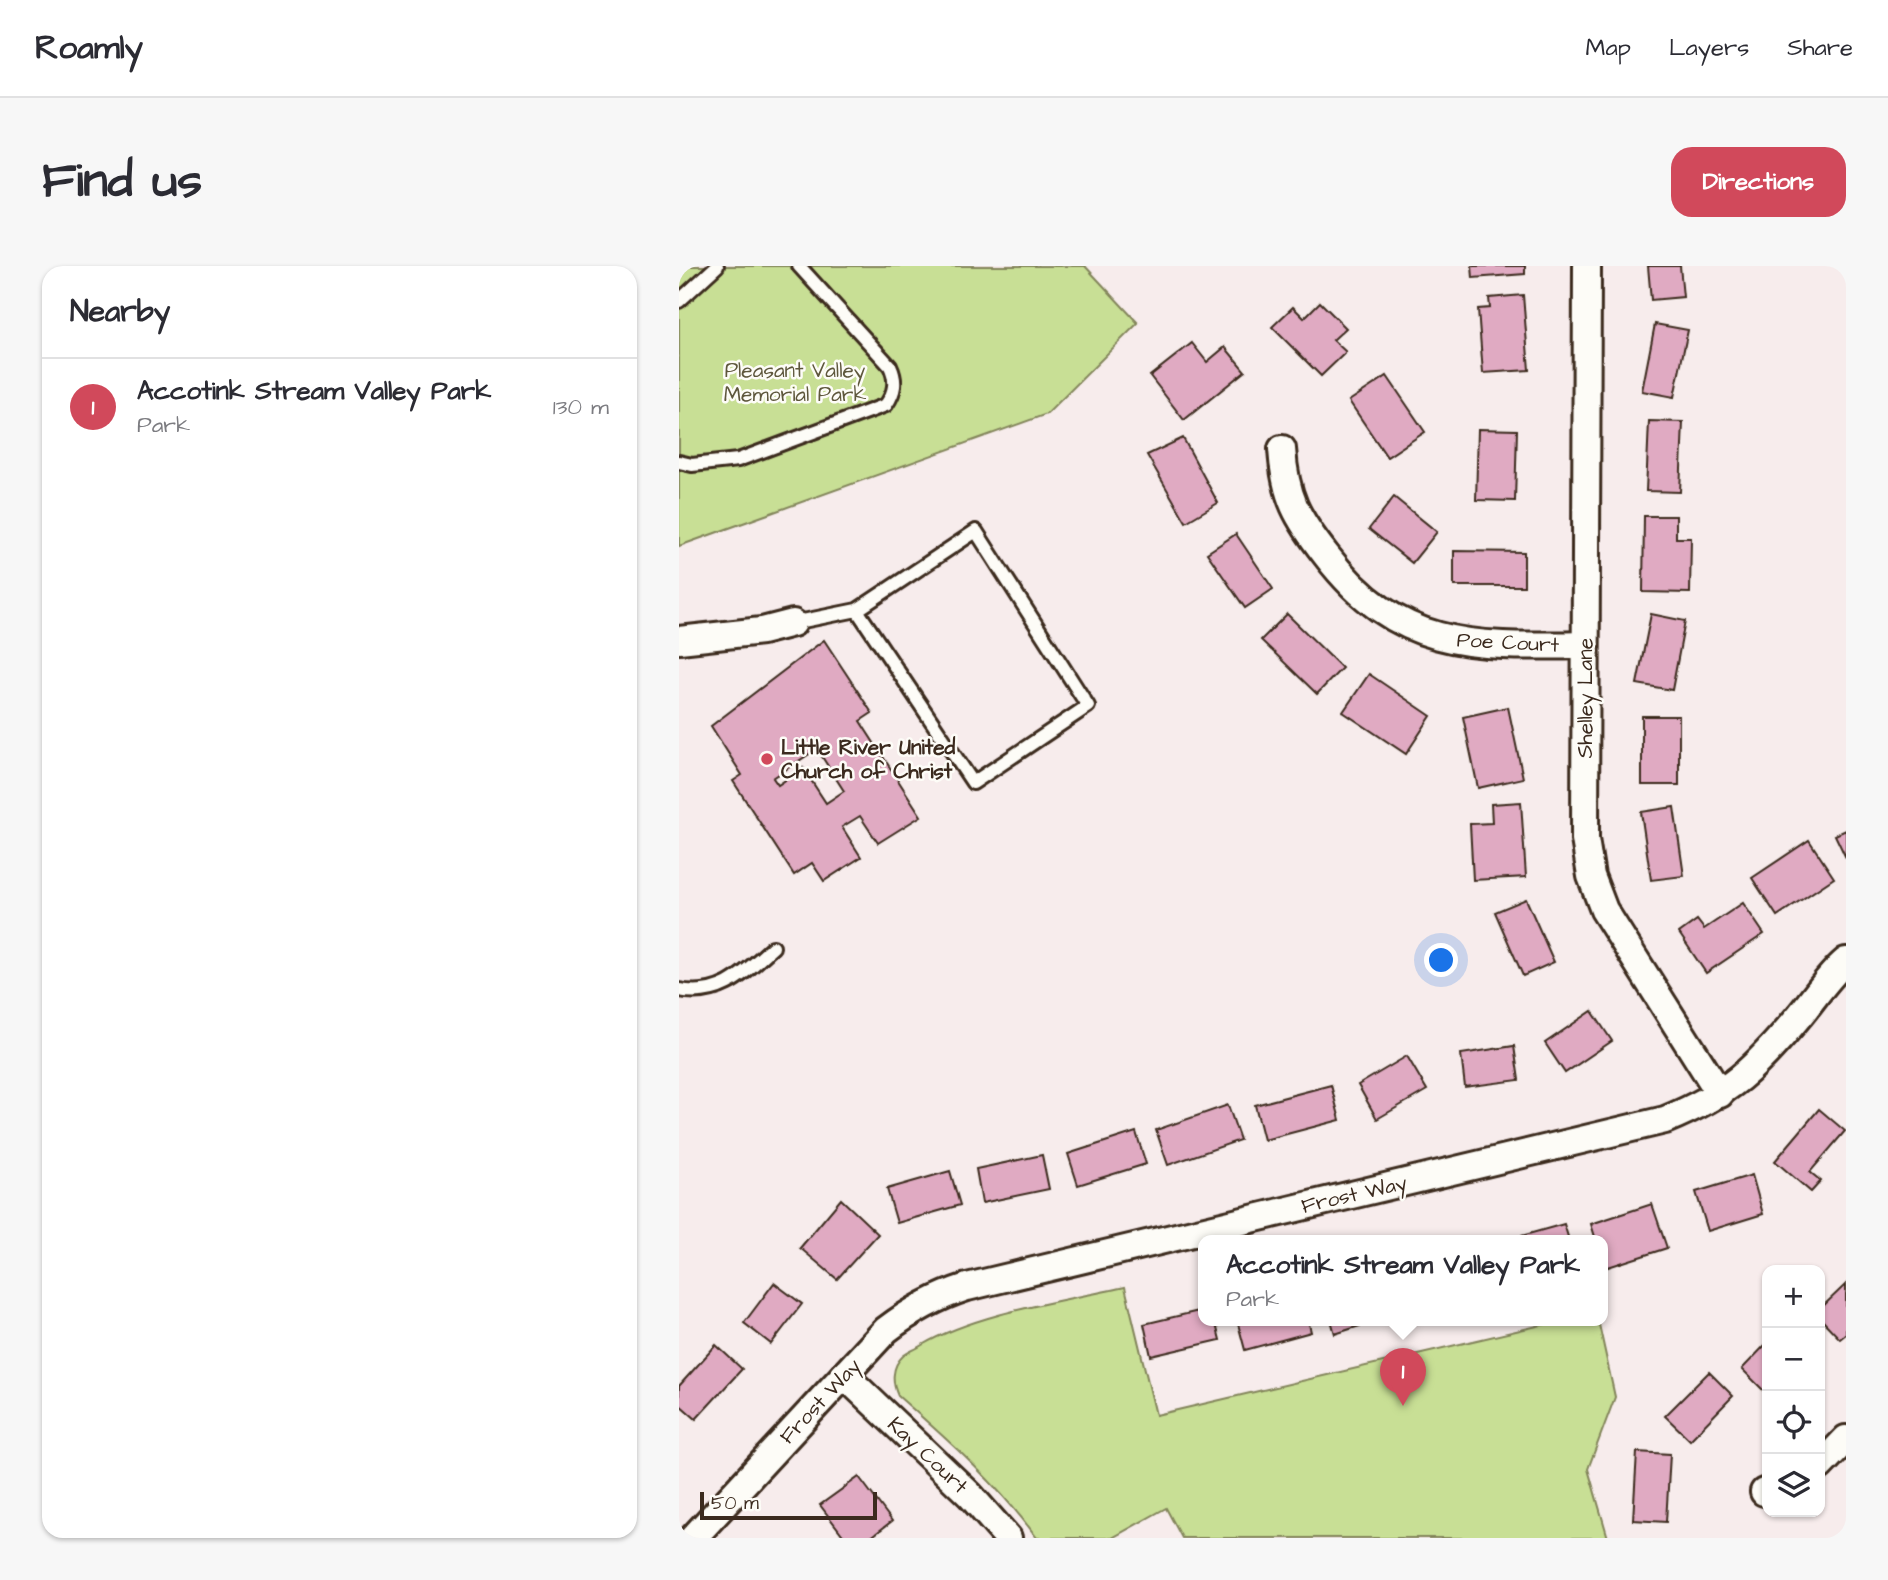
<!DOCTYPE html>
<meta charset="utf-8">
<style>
body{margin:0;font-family:"Architects Daughter",sans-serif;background:#f7f7f7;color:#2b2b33}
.controls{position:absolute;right:21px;bottom:21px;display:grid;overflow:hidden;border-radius:14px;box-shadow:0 2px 5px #0004}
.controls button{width:63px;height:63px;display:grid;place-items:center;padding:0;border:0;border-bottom:2px solid #e1e1e2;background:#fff;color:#2b2b33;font:35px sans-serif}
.scale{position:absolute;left:21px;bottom:18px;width:177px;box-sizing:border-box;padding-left:7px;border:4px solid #3b2a1e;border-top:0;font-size:19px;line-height:24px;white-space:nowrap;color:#3b2a1e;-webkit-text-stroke:5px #fdfcf7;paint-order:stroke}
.you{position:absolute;left:763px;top:695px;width:24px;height:24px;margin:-18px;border:5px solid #fff;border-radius:50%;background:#1a73e8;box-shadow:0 0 0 10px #1a73e833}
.badge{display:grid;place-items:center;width:46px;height:46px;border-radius:50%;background:#d1495b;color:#fff;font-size:23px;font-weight:700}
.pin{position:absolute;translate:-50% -58px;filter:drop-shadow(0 2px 4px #0008)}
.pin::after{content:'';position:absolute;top:37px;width:24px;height:21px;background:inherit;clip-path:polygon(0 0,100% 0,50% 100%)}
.popup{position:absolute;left:519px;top:969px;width:410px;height:91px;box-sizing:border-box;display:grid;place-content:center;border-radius:14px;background:#fff;filter:drop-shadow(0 2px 5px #0005);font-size:23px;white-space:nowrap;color:#7c7c81}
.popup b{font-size:26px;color:#2b2b33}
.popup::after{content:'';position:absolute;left:50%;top:100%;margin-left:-14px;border:14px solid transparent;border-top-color:#fff}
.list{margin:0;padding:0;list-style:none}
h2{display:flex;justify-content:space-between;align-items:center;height:91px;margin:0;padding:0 28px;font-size:30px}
h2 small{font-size:23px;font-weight:400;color:#7c7c81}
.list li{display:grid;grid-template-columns:46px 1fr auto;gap:21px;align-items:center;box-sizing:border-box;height:98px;padding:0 28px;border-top:2px solid #e1e1e2}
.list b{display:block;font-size:26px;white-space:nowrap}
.list p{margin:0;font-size:23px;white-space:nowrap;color:#7c7c81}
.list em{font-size:23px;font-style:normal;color:#7c7c81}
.icon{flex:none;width:38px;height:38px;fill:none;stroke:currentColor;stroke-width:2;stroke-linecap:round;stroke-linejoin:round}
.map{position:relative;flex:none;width:1167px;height:1272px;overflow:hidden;border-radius:21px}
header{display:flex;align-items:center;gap:42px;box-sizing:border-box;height:98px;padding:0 35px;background:#fff;border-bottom:2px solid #e1e1e2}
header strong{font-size:33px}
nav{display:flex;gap:38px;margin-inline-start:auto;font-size:24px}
.intro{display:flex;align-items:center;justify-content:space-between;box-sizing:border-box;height:168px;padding:0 42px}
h1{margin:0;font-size:49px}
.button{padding:18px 32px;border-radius:21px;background:#d1495b;color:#fff;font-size:24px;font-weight:700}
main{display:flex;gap:42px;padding:0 42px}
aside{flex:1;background:#fff;border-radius:21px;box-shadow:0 2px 5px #0004}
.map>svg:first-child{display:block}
</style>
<header>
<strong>Roamly</strong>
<nav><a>Map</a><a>Layers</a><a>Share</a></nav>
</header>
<div class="intro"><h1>Find us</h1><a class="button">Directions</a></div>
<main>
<aside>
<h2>Nearby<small></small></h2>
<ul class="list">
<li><span class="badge">1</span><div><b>Accotink Stream Valley Park</b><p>Park</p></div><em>130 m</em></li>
</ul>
</aside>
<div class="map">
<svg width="1167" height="1272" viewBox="0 0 1167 1272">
<rect width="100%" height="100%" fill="#f7ecec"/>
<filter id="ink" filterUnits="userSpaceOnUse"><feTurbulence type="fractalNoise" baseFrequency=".0143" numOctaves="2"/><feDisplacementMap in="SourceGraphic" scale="14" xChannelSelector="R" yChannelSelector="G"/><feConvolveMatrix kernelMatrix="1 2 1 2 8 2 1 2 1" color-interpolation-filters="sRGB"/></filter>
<g filter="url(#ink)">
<g fill="#c8df95" stroke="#82845a" stroke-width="2">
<path d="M0 0H406L459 57 368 148 0 280Z"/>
<path d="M446 1021 477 1149 884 1054H919L936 1131 909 1203 929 1272H503L487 1242 433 1272H358C319 1218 269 1174 219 1130 213 1117 212 1101 224 1090 229 1086 237 1083 243 1079 298 1047 383 1035 446 1021Z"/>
</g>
<g fill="#e0aac2" stroke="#3b2a1e" stroke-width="2" fill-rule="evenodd">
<path d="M793 0H846V8L794 12Z"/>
<path d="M969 0H1001L1004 31 972 34Z"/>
<path d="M844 29 850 104 804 107 799 43 811 42 810 32Z"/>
<path d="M641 36 667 62 654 74 667 86 642 110 593 61 614 41 625 52Z"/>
<path d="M976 58 1009 64 995 131 963 125Z"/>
<path d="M513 77 528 96 546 81 566 105 505 154 471 110Z"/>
<path d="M708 110 746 166 708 191 670 135Z"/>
<path d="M970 155 1004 156 1001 226 967 225Z"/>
<path d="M799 163 838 164 836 235 797 234Z"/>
<path d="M504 172 539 237 507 256 468 189Z"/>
<path d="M715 231 758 266 733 297 690 263Z"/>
<path d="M965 250H997V272H1012L1011 327 964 326Z"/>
<path d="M557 268 594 323 566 342 528 287Z"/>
<path d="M775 285 845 286V320H775Z"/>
<path d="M608 348 663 402 638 428 582 374Z"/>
<path d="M972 348 1006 355 993 424 958 418Z"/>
<path d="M145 374 193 447 181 455 242 550 199 577 181 550 163 561 182 591 145 615 133 597 115 609 54 515 63 509 32 460ZM138 483 165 525 147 537 124 502 99 519 94 512Z"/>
<path d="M690 408 752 450 727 488 664 446Z"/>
<path d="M829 441 844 512 799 522 784 451Z"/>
<rect x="963" y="450" width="37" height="69"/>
<path d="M842 536 847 611 794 614 791 558 813 557 812 538Z"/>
<path d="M995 541 1005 610 972 614 962 546Z"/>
<path d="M1167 564V592L1156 569Z"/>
<path d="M1130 574 1155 612 1098 650 1073 612Z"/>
<path d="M847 633 875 696 844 710 816 646Z"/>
<path d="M1064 637 1085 668 1027 707 1000 667 1018 654 1025 663Z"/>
<path d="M913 745 933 775 886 807 866 777Z"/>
<path d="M835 780 840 814 786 821 782 788Z"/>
<path d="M728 790 748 824 698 853 679 819Z"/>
<path d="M652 819 661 854 585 874 576 839Z"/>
<path d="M549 839 561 874 489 899 477 864Z"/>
<path d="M1140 843 1166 865 1131 906 1142 915 1132 926 1096 895Z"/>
<path d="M457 866 467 898 399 919 389 888Z"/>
<path d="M363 889 370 923 303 937 297 903Z"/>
<path d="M271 905 281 939 218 957 208 923Z"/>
<path d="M1073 909 1084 948 1029 965 1017 926Z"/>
<path d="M162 933 199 968 158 1013 121 982Z"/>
<path d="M973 938 988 982 926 1002 924 994V974H917L912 958Z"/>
<path d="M885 958 890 974H828Z"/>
<path d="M95 1017 123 1038 92 1078 65 1057Z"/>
<path d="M1167 1018V1068L1161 1073 1141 1052V1043Z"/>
<path d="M524 1044V1054H536L541 1074 472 1090 465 1058Z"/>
<path d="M558 1054H629L632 1066 566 1084Z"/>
<path d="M652 1054H699L656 1068Z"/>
<path d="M1088 1077V1128L1063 1103Z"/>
<path d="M37 1079 63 1103 17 1153 0 1138V1120Z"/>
<path d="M1030 1106 1054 1130 1011 1174 986 1150Z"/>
<path d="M958 1186 991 1188 987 1256 954 1254Z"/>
<path d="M180 1211 213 1255 191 1272H166L141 1239Z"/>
</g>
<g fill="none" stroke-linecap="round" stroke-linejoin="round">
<g stroke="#3b2a1e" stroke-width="18">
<g id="service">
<path d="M0 35 38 0"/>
<path d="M0 196 13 199 59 194 207 139C216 126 218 115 211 100L120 0"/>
<path d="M114 357 178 344 294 517 409 440 297 265 178 344"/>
<path d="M0 724C43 732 65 707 94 681"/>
</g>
</g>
<g stroke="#3b2a1e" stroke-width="32">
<g id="minor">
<path d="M908 0 906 573 912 610 925 644 1041 828"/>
<path d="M603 183C606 231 618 252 647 289 720 385 796 381 906 379"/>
<path d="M0 374 83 365 114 357"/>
<path d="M165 1109 291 1229 329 1272"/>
<path d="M1141 1200 1167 1173"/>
<path d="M1085 1226 1088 1225"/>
<path d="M14 1272 207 1064C233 1044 257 1031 288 1021L986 854C1052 827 1076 803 1121 749 1136 731 1149 710 1167 695"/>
</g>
</g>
<use href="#service" stroke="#fdfcf7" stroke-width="12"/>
<use href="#minor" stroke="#fdfcf7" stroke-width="26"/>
</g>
</g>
<circle fill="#d1495b" stroke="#fdfcf7" stroke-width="2.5" cx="88" cy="493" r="7"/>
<g text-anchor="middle" stroke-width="5" stroke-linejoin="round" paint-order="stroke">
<g font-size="21" fill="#5e573c" stroke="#fdfcf7">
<text x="116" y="111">Pleasant Valley<tspan x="116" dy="24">Memorial Park</tspan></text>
</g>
<g font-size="21" fill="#3b2a1e" stroke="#fdfcf7">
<text transform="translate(829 376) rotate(3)" y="7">Poe Court</text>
<text transform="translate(906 432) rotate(-90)" y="7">Shelley Lane</text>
<text transform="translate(675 928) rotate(-13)" y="7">Frost Way</text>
<text transform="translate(141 1135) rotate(-47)" y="7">Frost Way</text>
<text transform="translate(249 1189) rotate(43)" y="7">Kay Court</text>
</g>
<g font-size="21" font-weight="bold" fill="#3b2a1e" stroke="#fdfcf7" text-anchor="start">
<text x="102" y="488">Little River United<tspan x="102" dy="24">Church of Christ</tspan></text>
</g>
</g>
</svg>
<div class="controls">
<button>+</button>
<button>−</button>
<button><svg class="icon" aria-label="locate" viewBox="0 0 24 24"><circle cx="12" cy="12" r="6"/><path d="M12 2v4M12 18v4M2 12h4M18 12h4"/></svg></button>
<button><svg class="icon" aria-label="layers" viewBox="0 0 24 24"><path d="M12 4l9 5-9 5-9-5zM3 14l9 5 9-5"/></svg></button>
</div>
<div class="scale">50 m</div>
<div class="you"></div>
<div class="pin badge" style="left:724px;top:1140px">1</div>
<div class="popup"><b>Accotink Stream Valley Park</b>Park</div>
</div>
</main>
